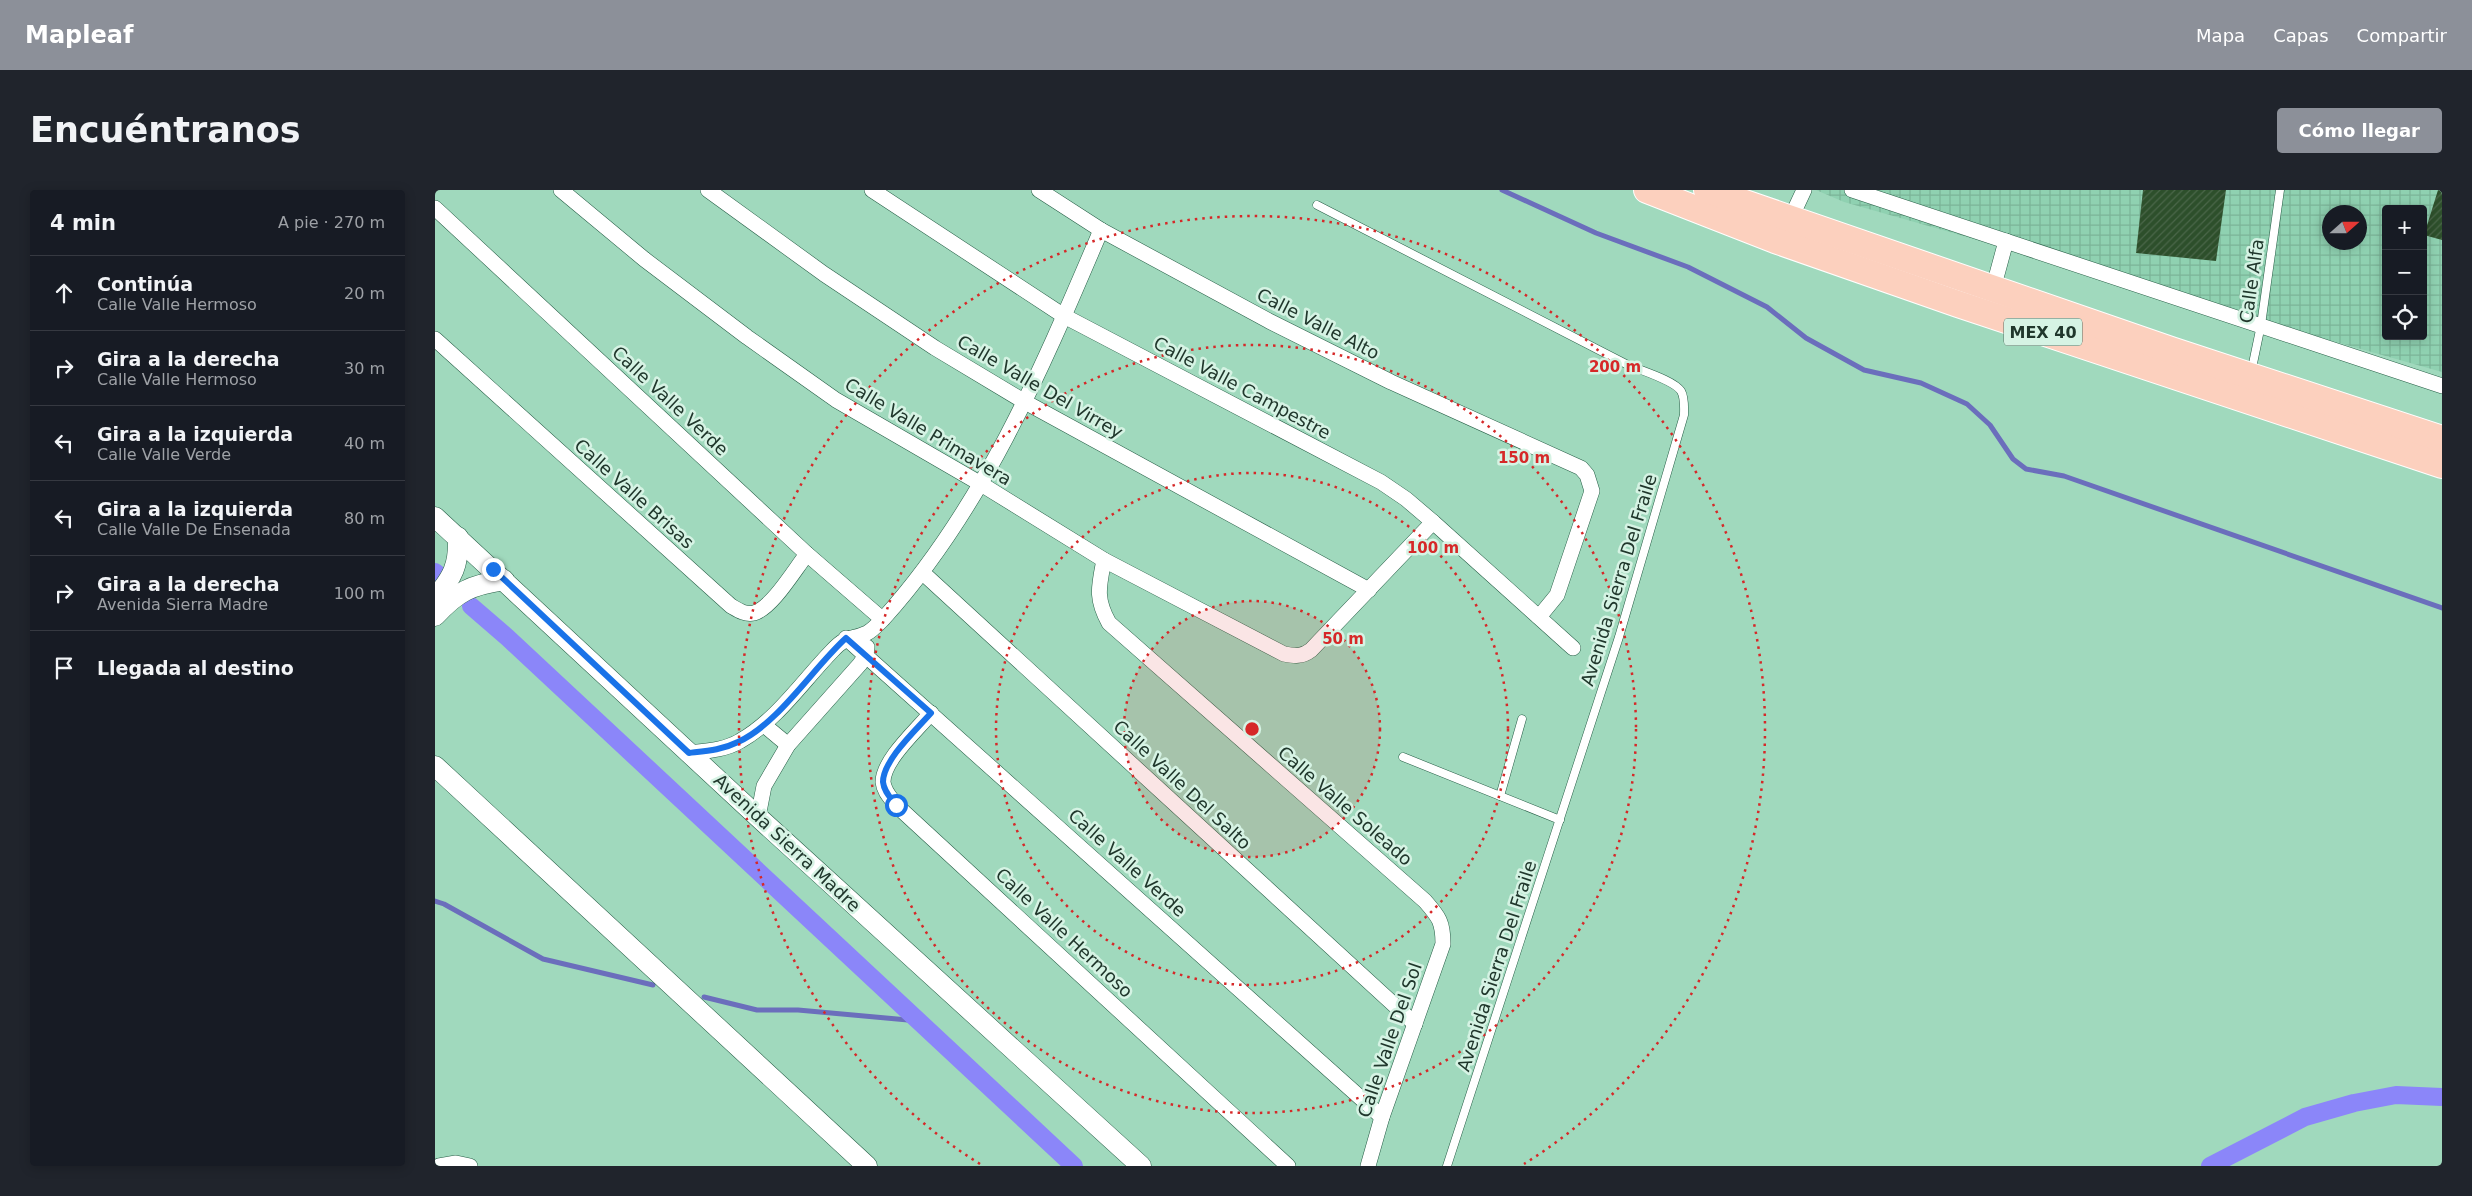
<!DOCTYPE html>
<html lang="es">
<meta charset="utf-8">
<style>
body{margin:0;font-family:"DejaVu Sans",sans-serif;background:#20242c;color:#f1f3f6}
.controls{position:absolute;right:15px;top:15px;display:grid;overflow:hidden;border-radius:5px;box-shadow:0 2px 12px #0003}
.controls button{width:45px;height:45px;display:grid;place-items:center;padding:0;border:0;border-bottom:1px solid #363941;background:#171b24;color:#f1f3f6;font:25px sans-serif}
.compass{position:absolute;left:1887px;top:15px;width:45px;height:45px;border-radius:50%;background:#171b24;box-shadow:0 2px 12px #0003;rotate:69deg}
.stop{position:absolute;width:15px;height:15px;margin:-11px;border:4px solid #1a73e8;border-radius:50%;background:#fff}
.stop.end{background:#1a73e8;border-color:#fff;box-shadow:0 1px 5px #0008}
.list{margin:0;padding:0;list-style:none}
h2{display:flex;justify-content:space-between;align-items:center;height:65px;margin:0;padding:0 20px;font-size:21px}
h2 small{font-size:16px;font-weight:400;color:#9ea1a6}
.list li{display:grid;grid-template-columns:32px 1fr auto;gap:15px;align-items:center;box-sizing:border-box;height:75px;padding:0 20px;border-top:1px solid #363941}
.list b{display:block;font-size:19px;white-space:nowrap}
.list p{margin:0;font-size:16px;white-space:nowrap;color:#9ea1a6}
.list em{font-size:16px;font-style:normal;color:#9ea1a6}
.icon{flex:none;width:28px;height:28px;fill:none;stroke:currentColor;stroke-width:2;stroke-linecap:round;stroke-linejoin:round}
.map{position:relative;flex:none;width:2007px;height:976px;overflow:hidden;border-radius:5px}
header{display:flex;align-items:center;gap:30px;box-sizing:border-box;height:70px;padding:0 25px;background:#8c9099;color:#fff}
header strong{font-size:24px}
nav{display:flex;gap:28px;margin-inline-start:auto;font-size:18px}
.intro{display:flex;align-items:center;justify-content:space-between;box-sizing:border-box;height:120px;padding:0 30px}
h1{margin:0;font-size:35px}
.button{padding:12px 22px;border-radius:5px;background:#8c9099;color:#fff;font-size:18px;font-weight:700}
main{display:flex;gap:30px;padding:0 30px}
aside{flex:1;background:#171b24;border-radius:5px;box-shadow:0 2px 12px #0003}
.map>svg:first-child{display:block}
</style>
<header>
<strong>Mapleaf</strong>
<nav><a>Mapa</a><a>Capas</a><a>Compartir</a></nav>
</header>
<div class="intro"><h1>Encuéntranos</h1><a class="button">Cómo llegar</a></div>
<main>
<aside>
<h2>4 min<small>A pie · 270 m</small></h2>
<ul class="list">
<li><svg class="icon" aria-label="ahead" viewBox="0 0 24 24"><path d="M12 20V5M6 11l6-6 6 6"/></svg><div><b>Continúa</b><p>Calle Valle Hermoso</p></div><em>20 m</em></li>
<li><svg class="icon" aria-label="right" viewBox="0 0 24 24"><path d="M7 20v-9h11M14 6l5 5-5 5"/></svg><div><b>Gira a la derecha</b><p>Calle Valle Hermoso</p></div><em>30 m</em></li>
<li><svg class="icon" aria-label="left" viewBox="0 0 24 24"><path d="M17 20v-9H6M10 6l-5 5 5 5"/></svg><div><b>Gira a la izquierda</b><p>Calle Valle Verde</p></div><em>40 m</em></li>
<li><svg class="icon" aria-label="left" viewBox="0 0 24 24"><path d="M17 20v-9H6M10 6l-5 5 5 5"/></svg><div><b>Gira a la izquierda</b><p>Calle Valle De Ensenada</p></div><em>80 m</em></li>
<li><svg class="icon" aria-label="right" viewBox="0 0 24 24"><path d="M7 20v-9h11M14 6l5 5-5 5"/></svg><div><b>Gira a la derecha</b><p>Avenida Sierra Madre</p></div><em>100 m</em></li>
<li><svg class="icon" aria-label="arrive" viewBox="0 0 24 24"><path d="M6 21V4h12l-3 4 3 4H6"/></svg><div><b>Llegada al destino</b></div></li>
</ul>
</aside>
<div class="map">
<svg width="2007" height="976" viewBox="0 0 2007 976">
<defs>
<pattern id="industrial-grid" width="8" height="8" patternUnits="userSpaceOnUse" patternTransform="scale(1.25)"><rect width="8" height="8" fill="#8fd1b1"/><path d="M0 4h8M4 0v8" fill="none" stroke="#7bb498"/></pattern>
<pattern id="building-hatch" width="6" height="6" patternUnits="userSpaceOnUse" patternTransform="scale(1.25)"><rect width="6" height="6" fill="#2d4f2b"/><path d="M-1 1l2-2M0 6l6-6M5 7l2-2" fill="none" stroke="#4a6649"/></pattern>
</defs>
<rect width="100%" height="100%" fill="#a0d9bd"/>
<path fill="url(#industrial-grid)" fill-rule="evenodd" d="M1381 0H2007V182L1409 12ZM1951 19H1988V146H1951ZM1894 22H1924V52H1894Z"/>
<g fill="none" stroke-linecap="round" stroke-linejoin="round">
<g stroke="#6b6ebc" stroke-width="5">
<path d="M1067 0 1161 43 1253 77 1332 117 1371 148 1429 180 1486 193 1532 214 1555 235 1578 269 1591 279 1629 286 2007 418"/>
<path d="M0 711 9 714 108 769 218 795"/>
<path d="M269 807 322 820H363L484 831"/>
</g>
<g stroke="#8b86f9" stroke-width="18">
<path d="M0 382 5 386"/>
<path d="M36 416 73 448 639 976"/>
<path d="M1775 976 1870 927 1919 913 1961 905 2007 907"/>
</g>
</g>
<g fill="url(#building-hatch)">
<path d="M1708 0H1791L1781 71 1701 63Z"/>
<path d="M2003 0H2007V50L1989 45Z"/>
</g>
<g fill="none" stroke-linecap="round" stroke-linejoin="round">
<g stroke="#265e46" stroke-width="9">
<g id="service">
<path d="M882 15 1191 174C1204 180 1239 190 1246 201 1250 208 1249 218 1249 225L1184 447 1012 976"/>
<path d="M1816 183 1826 135 1845 0"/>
<path d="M968 567 1125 630"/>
<path d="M1065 606 1087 529"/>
</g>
</g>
<g stroke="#265e46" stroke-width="16">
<g id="minor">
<path d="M126 0 209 69 312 147 401 210 546 294 669 370 849 464C860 466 867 467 876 460L998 332"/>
<path d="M273 0 389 84 500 158 590 212 934 400"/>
<path d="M437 0 629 126 946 292 971 309 998 332 1138 458"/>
<path d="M604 0 666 40 834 131 956 192 1146 278 1152 285 1157 301 1122 405 1104 427"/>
<path d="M1417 0 2007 196"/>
<path d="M0 18 372 364 447 429"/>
<path d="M1355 30 1369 0"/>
<path d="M1558 99 1571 51"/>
<path d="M0 149 296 416C303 420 310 425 319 423 337 418 360 379 372 364"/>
<path d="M669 370C664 396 660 408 674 433L990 711C1004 727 1008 732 1008 754L947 927 933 976"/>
<path d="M488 383 980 834"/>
<path d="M411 448 947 927"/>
<path d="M496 523C482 540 448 570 448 592 449 602 456 608 461 615L853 976"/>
<path d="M329 535 353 555"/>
<path d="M254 563C271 561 290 560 305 551 342 530 367 492 397 461 413 444 415 451 432 443 438 440 445 432 449 428 549 317 608 176 666 40"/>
<path d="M323 627 329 596 353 555 425 474 431 465 432 457"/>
<path d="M4 976 21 973 35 976"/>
</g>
</g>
<g stroke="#265e46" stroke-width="21">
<g id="tertiary">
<path d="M0 327 323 627 706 976"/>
<path d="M0 408C18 387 24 375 23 347"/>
<path d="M0 426C23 401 36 395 69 390"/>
<path d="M0 576 432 976"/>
</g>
</g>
<g stroke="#fff" stroke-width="28">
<g id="trunk">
<path d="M1212 0 1340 50 1523 114 2007 275"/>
<path d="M1272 0 1736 160 2007 249"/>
</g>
</g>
<use href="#service" stroke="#fff" stroke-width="8"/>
<use href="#minor" stroke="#fff" stroke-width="15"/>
<use href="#tertiary" stroke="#fff" stroke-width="20"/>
<use href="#trunk" stroke="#fcd0be" stroke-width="26"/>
</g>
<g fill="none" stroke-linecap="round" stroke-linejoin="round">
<path stroke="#1a73e8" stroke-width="6" d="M58 379 254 563C271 561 287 560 303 552 343 534 378 478 411 448L496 523C482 539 448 570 448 592 449 602 456 608 461 615"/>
</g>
<circle cx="817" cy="539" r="128" fill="#d62828" fill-opacity=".12"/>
<g fill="none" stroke="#d62828" stroke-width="2.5" stroke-dasharray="2.5 5">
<circle cx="817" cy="539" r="128"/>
<circle cx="817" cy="539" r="256"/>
<circle cx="817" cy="539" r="384"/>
<path d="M545 974A513 513 0 1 1 1089 974"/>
</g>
<g text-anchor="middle" stroke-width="5" stroke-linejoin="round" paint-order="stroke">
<rect fill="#d6f3e4" stroke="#576f63" stroke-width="1" x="1569" y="128.5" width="78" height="27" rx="4"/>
<g font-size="16" font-weight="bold" fill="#20372c">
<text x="1608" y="148">MEX 40</text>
</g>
<g font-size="18" fill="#20372c" stroke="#d6f3e4">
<text transform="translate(1817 91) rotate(-82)" y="6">Calle Alfa</text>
<text transform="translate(883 134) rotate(27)" y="6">Calle Valle Alto</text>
<text transform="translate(605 197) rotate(30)" y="6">Calle Valle Del Virrey</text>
<text transform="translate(807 198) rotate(28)" y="6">Calle Valle Campestre</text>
<text transform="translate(235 211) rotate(43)" y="6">Calle Valle Verde</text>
<text transform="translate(493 242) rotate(31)" y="6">Calle Valle Primavera</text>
<text transform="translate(199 304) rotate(42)" y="6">Calle Valle Brisas</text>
<text transform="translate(1184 390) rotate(-73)" y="6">Avenida Sierra Del Fraile</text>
<text transform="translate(747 595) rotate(43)" y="6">Calle Valle Del Salto</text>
<text transform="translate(910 616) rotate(41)" y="6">Calle Valle Soleado</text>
<text transform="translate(352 653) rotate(43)" y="6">Avenida Sierra Madre</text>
<text transform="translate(692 673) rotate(42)" y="6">Calle Valle Verde</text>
<text transform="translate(629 743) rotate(43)" y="6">Calle Valle Hermoso</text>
<text transform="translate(1062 776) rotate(-72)" y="6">Avenida Sierra Del Fraile</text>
<text transform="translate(955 850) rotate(-71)" y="6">Calle Valle Del Sol</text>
</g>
</g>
<circle cx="817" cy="539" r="8" fill="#d62828" stroke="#d6f3e4" stroke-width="2.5"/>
<g font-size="15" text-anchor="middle" font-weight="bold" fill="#d62828" stroke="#d6f3e4" stroke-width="5" stroke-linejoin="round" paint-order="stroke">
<text x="1180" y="182">200 m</text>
<text x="1089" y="273">150 m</text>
<text x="998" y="363">100 m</text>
<text x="908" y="454">50 m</text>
</g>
</svg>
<div class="controls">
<button>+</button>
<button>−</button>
<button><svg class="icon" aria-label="locate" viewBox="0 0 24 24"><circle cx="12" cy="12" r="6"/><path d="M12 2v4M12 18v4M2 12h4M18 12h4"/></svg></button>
</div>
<svg class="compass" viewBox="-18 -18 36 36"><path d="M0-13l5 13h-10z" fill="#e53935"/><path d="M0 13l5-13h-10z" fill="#9ea1a6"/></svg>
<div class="stop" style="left:461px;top:615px"></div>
<div class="stop end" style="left:58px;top:379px"></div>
</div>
</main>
